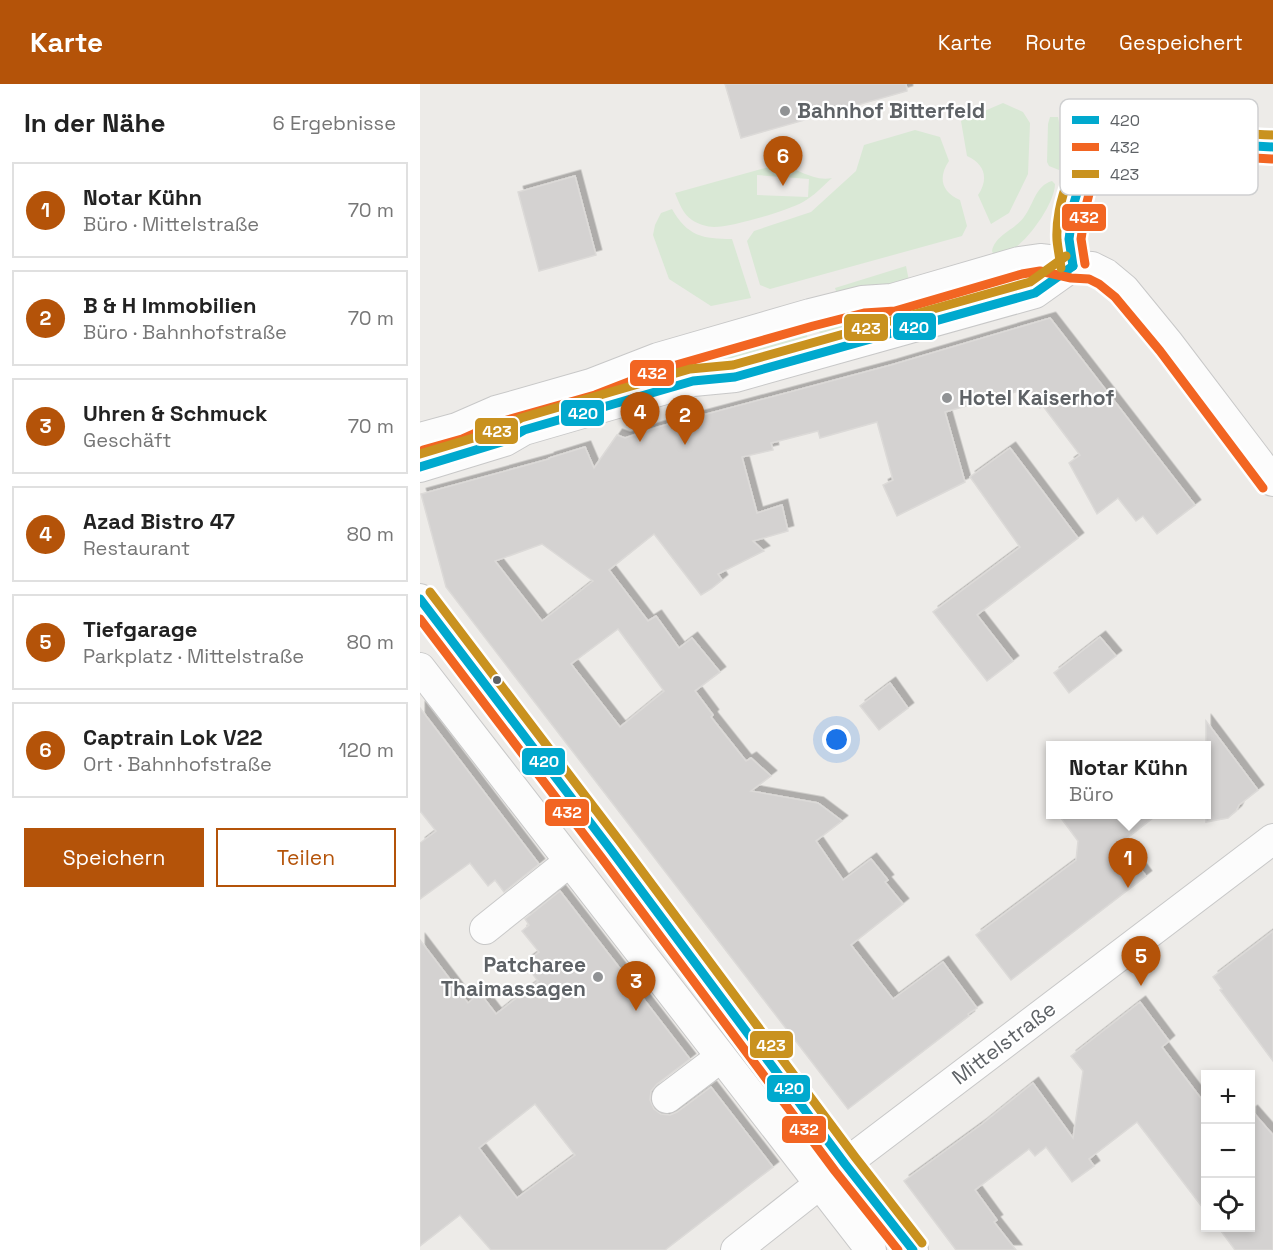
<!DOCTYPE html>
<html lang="de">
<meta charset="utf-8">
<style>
body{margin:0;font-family:"Space Grotesk",sans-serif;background:#f6f6f6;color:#222}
.controls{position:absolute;right:18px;bottom:18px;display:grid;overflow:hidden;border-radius:0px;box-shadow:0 3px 9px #0003}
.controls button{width:54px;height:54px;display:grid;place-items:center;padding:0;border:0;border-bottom:2px solid #e0e0e0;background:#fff;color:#222;font:30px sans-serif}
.you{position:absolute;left:417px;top:656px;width:21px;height:21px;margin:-15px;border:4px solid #fff;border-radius:50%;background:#1a73e8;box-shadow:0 0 0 9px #1a73e833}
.badge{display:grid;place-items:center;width:39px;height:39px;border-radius:50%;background:#b45309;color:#fff;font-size:20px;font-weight:700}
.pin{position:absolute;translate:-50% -50px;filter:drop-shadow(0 2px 3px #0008)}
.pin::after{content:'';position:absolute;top:32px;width:21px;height:18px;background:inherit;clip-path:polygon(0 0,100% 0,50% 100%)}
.popup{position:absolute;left:626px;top:657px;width:165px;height:78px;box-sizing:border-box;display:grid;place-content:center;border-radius:0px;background:#fff;filter:drop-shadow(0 2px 4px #0005);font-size:20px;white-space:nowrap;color:#767676}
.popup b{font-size:22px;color:#222}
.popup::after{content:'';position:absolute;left:50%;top:100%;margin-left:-12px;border:12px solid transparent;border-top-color:#fff}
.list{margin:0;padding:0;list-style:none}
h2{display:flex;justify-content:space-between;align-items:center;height:78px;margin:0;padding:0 24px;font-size:26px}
h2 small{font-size:20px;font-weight:400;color:#767676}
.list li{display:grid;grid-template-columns:39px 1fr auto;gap:18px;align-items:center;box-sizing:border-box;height:96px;margin:0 12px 12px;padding:0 12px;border:2px solid #e0e0e0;border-radius:0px}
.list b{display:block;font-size:22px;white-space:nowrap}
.list p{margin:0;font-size:20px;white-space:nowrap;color:#767676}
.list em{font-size:20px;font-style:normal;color:#767676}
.actions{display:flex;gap:12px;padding:18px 24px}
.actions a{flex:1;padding:14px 0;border:2px solid #b45309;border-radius:0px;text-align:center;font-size:21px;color:#b45309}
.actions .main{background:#b45309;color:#fff}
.icon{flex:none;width:33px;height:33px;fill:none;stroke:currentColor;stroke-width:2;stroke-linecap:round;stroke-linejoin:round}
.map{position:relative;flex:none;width:853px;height:1166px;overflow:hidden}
header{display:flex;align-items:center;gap:36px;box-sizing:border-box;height:84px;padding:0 30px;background:#b45309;color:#fff}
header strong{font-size:28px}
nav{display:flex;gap:33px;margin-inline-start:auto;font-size:21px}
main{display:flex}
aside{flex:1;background:#fff}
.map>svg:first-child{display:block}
</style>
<header>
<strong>Karte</strong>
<nav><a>Karte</a><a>Route</a><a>Gespeichert</a></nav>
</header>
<main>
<aside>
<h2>In der Nähe<small>6 Ergebnisse</small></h2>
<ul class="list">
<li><span class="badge">1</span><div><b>Notar Kühn</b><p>Büro · Mittelstraße</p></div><em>70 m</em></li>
<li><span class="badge">2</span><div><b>B &amp; H Immobilien</b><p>Büro · Bahnhofstraße</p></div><em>70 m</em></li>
<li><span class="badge">3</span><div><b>Uhren &amp; Schmuck</b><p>Geschäft</p></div><em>70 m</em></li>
<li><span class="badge">4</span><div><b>Azad Bistro 47</b><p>Restaurant</p></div><em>80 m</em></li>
<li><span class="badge">5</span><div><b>Tiefgarage</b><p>Parkplatz · Mittelstraße</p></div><em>80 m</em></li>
<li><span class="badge">6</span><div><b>Captrain Lok V22</b><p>Ort · Bahnhofstraße</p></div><em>120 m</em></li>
</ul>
<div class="actions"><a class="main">Speichern</a><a>Teilen</a></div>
</aside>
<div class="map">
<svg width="853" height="1166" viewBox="0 0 853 1166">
<defs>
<filter id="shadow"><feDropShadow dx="5.5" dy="-5.5" stdDeviation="0" flood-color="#0004"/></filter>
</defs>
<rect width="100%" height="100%" fill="#edebe8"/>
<g fill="#d9e8d5" fill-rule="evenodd">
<path d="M583 19 603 28 610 39 608 90 589 129 571 140 558 111C569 95 565 80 547 72L541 37Z"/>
<path d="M630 33H638C642 50 643 69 639 86L629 82 627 78 628 40Z"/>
<path d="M495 46 520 53 529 77C518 93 521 108 540 116L547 142 542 152 350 205 340 201 327 157 334 147 391 128 436 87 444 61Z"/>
<path d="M356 81C378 83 392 98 412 94 403 102 394 112 383 118 367 127 312 143 294 143 287 143 278 140 272 136 263 130 259 119 255 109ZM337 91 389 95 388 113 337 111Z"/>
<path d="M632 97 635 100C635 118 611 152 596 163 590 168 582 171 575 174L572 167C575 151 595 146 604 133 614 120 615 102 632 97Z"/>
<path d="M252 125C267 152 283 155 312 155L331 214 291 222 249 195 233 151 235 141 241 129Z"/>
<path d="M486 182 489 197 441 207H416L415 204Z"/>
<path d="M566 198 570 213 404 261 398 244 403 241Z"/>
<path d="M385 246 391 264 360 274 284 281 283 277Z"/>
</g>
<g fill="#d4d2d1" stroke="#dcdad8" stroke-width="1.5" fill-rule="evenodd" filter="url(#shadow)">
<path d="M305 0H486L487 7 321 54Z"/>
<path d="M155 92 176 171 119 187 98 108Z"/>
<path d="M630 234 775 421 737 450 723 432 716 437 698 414 677 430 649 379 660 371 623 322 620 324 609 304 525 328 545 398 477 432 463 401 473 396 457 338 400 354 398 347 351 359 353 366 322 373 337 429 362 421 368 447 333 457 344 467 298 490 302 496 291 505 281 511 234 450 189 486 228 537 236 532 259 564 272 554 300 588 275 607 293 631 291 633 326 677 331 674 351 692 331 707 398 719 422 737 396 757 423 796 451 775 468 796 465 798 483 820 431 861 473 915 523 878 557 924 548 930 549 932 428 1025 26 503 1 410 129 375V374L165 363 174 384 197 351 205 354 238 343 471 281ZM122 460 173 497 122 537 75 477ZM198 545 244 607 200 643 151 580Z"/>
<path d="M590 364 658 454 557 531 593 577 567 597 513 528 600 463 550 393Z"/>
<path d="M680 553 696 572 649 609 634 589Z"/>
<path d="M470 599 488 624 459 646 440 622Z"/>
<path d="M0 624 119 780 84 808 75 796 68 802 50 779 0 815V759L16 747 0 727Z"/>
<path d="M786 637 838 706 819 721 816 727 808 734 786 738Z"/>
<path d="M638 730H738L701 759 726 792 591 896 556 851 656 776 658 757Z"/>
<path d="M140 807 270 975 237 1000 231 1007 230 1016 234 1025 241 1030 250 1031 257 1028 291 1003 353 1083 245 1166H71L40 1131 0 1162V856L48 919 60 909 76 930 118 897 104 879 119 868 102 847 109 841 105 835ZM115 1020 155 1071 97 1114 59 1064Z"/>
<path d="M853 847V977L800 906 802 905 793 893Z"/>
<path d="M720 918 749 957 742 963 786 1021V1128L717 1038 669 1075 674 1082 652 1098 626 1063 615 1072 609 1065 555 1106 577 1136 574 1138 596 1166H536L484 1097 562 1040 613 999 653 1054 663 987 651 972Z"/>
<path d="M832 1027 853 1051V1166H815L798 1143H831V1028Z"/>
</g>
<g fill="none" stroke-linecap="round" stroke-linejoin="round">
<g stroke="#c8c8c8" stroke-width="32">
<g id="minor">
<path d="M653 182 649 155 654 119 659 102 667 83 679 71 692 62 730 56 853 63"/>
<path d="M0 354 37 344 76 327 171 300 238 274 390 230 442 217 472 215 599 178 620 175 637 177 653 182 672 183 686 190 704 205 749 260 853 397"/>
<path d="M0 383 85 357 104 346 273 297 315 293 615 209 653 182"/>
<path d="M0 515 191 766 425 1080 493 1166"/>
<path d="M0 584 451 1166"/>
<path d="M65 845 149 778"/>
<path d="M247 1014 301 973"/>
<path d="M316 1166 425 1080 853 755"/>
</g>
</g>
<use href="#minor" stroke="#fcfcfc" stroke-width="30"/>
<g stroke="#fff" stroke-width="14">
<g id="bus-1">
<path d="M653 182 649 155 654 119 659 102 667 83 692 62 730 56 853 63"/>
<path d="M0 383 85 357 104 346 273 297 315 293 615 209 653 182"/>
<path d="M0 515 191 766 425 1080 493 1166"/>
</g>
</g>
<g stroke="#fff" stroke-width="14">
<g id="bus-2">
<path d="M665 180 661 155 666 122 670 106 677 90 697 73 731 68 852 75"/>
<path d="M3 366 42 355 80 338 175 311 242 285 393 242 444 229 475 227 602 190 620 187 651 194 669 195 679 200 695 213 740 267 843 404"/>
<path d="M0 535 181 773 415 1087 478 1166"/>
</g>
</g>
<g stroke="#fff" stroke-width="14">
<g id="bus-3">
<path d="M641 184C640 175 638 166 637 156 635 122 653 63 688 51 715 41 747 45 775 47 801 48 827 50 853 51"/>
<path d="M0 370 80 346 101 334 270 285 313 281 610 198 646 172"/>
<path d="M10 508 201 759 435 1073 502 1159"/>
</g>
</g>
<use href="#bus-1" stroke="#00a9ce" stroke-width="9"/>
<use href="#bus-2" stroke="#f26522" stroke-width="9"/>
<use href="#bus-3" stroke="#c9921f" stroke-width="9"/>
</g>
<g fill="#909294" stroke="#fff" stroke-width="2">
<circle cx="365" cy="27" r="6"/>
<circle cx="527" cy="314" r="6"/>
<circle cx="178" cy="893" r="6"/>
</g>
<circle fill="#5e6266" stroke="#fff" stroke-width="2" cx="77" cy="596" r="5"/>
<g text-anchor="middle" stroke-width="4.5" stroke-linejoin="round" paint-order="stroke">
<g font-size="21" font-weight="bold" fill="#5e6266" stroke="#fff" text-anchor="start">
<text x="377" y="34">Bahnhof Bitterfeld</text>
<text x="539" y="321">Hotel Kaiserhof</text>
<text x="166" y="888" text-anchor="end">Patcharee<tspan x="166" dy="24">Thaimassagen</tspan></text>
</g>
<g font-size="21" fill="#5e6266" stroke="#fff">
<text transform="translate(584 959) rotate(-37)" y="7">Mittelstraße</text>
</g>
</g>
<rect x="640" y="15" width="198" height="96" rx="9" fill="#fff" stroke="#cfd0d1" stroke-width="1.5"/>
<rect x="652" y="32" width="27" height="8" fill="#00a9ce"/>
<rect x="652" y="59" width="27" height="8" fill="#f26522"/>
<rect x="652" y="86" width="27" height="8" fill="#c9921f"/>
<g font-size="16" fill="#5e6266">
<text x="690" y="42">420</text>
<text x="690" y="69">432</text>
<text x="690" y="96">423</text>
</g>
<g stroke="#fff" stroke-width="2">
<rect x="641" y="119" width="46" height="29" rx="6" fill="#f26522"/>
<rect x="472" y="228" width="45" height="29" rx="6" fill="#00a9ce"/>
<rect x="423" y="229" width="46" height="29" rx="6" fill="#c9921f"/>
<rect x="209" y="275" width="46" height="28" rx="6" fill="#f26522"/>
<rect x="140" y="315" width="45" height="28" rx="6" fill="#00a9ce"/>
<rect x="54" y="333" width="45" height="28" rx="6" fill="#c9921f"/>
<rect x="101" y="663" width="45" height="29" rx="6" fill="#00a9ce"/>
<rect x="124" y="714" width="46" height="29" rx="6" fill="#f26522"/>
<rect x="329" y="946" width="45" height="29" rx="6" fill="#c9921f"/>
<rect x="346" y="990" width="45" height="29" rx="6" fill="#00a9ce"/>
<rect x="361" y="1031" width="46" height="29" rx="6" fill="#f26522"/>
</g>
<g font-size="16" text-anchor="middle" font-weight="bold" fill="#fff">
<text x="664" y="139">432</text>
<text x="494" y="249">420</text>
<text x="446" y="250">423</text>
<text x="232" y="295">432</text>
<text x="163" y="335">420</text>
<text x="77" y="353">423</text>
<text x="124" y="683">420</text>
<text x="147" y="734">432</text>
<text x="351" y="967">423</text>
<text x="369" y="1010">420</text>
<text x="384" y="1051">432</text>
</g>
</svg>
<div class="controls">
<button>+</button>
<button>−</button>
<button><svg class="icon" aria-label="locate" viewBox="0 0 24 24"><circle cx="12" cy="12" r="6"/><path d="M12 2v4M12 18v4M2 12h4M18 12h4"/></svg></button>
</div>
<div class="you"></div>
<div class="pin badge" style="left:708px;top:804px">1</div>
<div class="popup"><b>Notar Kühn</b>Büro</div>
<div class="pin badge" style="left:265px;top:361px">2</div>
<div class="pin badge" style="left:216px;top:927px">3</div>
<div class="pin badge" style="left:220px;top:358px">4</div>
<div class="pin badge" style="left:721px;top:902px">5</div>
<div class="pin badge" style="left:363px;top:102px">6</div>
</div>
</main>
